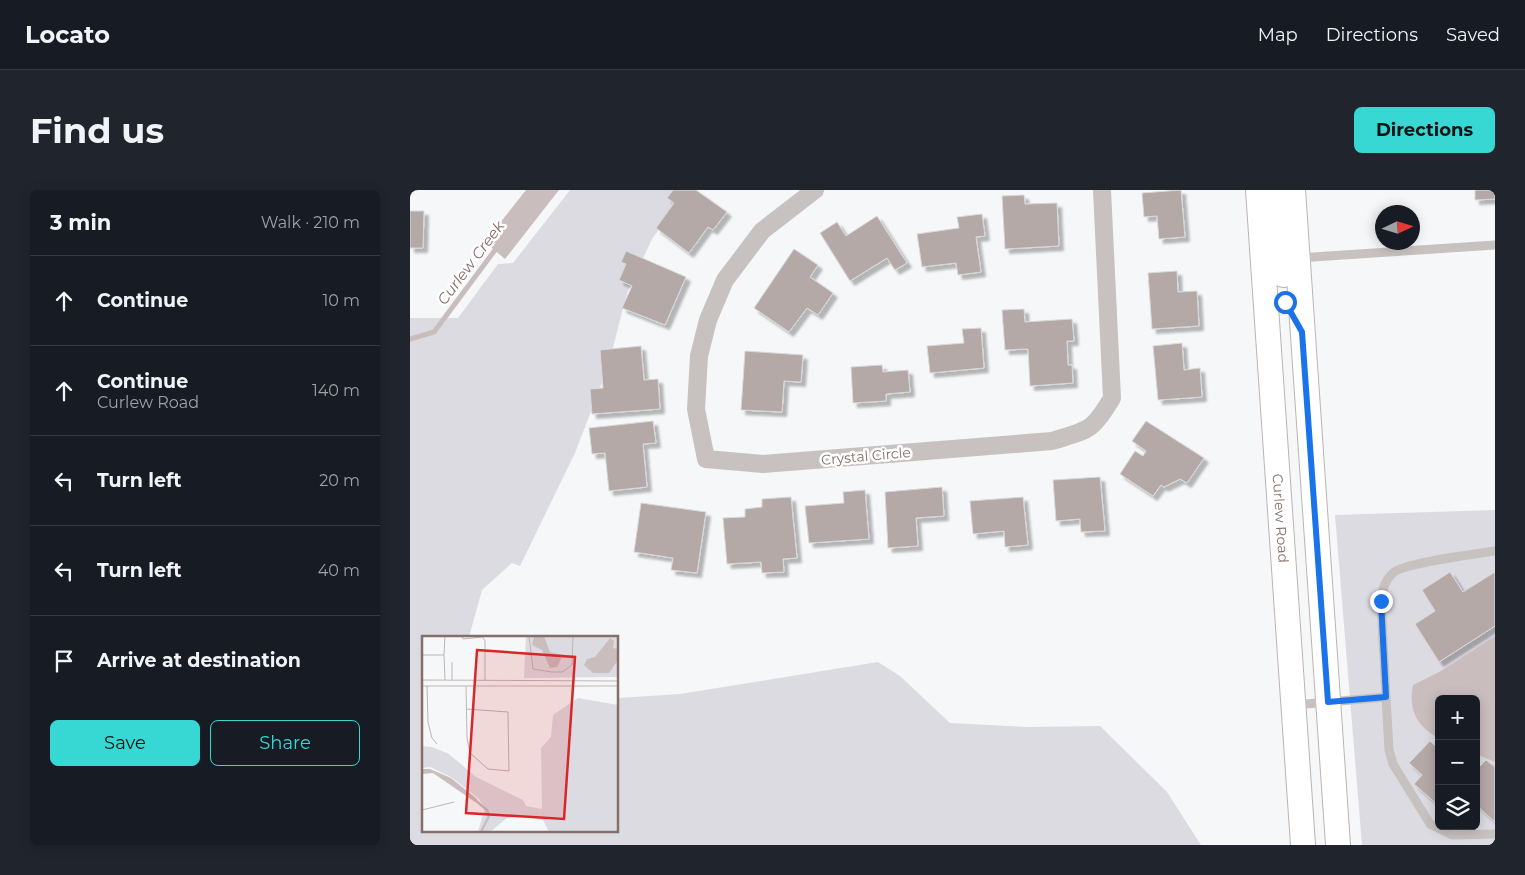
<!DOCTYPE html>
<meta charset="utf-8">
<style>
body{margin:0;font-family:Montserrat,sans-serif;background:#20242c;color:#f1f3f6}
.controls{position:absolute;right:15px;bottom:15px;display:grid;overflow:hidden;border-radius:8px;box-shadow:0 2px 12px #0003}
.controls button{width:45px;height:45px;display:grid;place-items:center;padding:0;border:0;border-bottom:1px solid #363941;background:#171b24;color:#f1f3f6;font:25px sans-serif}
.compass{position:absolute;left:965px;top:15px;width:45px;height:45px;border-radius:50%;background:#171b24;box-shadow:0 2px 12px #0003;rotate:86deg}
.stop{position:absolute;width:15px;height:15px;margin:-11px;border:4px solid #1a73e8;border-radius:50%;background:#fff}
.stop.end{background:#1a73e8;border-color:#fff;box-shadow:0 1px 5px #0008}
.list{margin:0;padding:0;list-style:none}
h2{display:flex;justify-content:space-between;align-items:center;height:65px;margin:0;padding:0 20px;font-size:21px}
h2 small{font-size:16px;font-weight:400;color:#9ea1a6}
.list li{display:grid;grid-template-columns:32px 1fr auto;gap:15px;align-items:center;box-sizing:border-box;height:90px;padding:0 20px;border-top:1px solid #363941}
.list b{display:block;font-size:19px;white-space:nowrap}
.list p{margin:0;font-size:16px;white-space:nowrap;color:#9ea1a6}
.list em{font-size:16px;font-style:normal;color:#9ea1a6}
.actions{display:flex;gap:10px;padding:15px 20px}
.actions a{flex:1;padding:11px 0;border:1px solid #37d8d4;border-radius:8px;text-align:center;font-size:18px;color:#37d8d4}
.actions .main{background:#37d8d4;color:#111}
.icon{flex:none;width:28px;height:28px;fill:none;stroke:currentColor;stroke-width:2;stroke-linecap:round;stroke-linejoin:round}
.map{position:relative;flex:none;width:1085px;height:655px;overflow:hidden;border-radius:8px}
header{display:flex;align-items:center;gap:30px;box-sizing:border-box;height:70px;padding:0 25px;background:#171b24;border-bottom:1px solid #363941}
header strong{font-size:24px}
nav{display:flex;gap:28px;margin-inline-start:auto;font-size:18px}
.intro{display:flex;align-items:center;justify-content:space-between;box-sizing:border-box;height:120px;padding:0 30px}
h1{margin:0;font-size:35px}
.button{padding:12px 22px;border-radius:8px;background:#37d8d4;color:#111;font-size:18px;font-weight:700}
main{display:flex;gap:30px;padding:0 30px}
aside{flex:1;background:#171b24;border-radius:8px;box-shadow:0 2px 12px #0003}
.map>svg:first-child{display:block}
</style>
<header>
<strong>Locato</strong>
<nav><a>Map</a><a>Directions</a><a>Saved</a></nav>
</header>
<div class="intro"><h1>Find us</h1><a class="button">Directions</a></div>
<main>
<aside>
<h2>3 min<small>Walk · 210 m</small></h2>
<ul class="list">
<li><svg class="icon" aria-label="ahead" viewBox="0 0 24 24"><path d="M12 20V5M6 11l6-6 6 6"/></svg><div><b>Continue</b></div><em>10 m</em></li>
<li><svg class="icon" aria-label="ahead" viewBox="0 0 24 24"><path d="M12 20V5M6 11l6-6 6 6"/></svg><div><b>Continue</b><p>Curlew Road</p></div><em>140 m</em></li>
<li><svg class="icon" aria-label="left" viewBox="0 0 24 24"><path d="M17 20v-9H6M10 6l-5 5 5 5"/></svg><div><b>Turn left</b></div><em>20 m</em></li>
<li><svg class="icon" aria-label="left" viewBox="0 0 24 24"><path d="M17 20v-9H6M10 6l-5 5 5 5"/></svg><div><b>Turn left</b></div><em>40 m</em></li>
<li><svg class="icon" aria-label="arrive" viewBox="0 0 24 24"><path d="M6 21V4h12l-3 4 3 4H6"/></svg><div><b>Arrive at destination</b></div></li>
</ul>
<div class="actions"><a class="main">Save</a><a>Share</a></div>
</aside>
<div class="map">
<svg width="1085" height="655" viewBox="0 0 1085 655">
<defs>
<filter id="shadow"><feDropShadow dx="4.5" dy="4.5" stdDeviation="1" flood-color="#0004"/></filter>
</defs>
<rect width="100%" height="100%" fill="#f6f7f8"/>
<g fill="#dddbe2" fill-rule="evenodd">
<path d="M160 0H278L242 49 217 103 198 177 165 263 110 376 102 373 72 400 59 447 14 448V641H208V508L270 504 468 472 490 486 540 533 618 537 690 536 757 602 791 655H0V128H48L88 74 103 73Z"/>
<path d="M1085 320V655H952L925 325ZM1029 509H1066V636H1029Z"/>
</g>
<g fill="#cabdbd">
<path d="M116 0H149L95 69 75 52Z"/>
<path d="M1085 446V572L1066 564V509H1029V548C1007 538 998 518 1003 495L1031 481Z"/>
</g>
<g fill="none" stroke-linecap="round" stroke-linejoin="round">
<path stroke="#cabdbd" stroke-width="5" d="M0 149 24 142 88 56"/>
</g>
<g fill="#b5a9a8" stroke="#d8d9da" filter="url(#shadow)">
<path d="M263 0H286L317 22 303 40 298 37 279 63 246 38 264 13 257 8Z"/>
<path d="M771 0 775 47 749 49 747 26 734 27 732 3Z"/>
<path d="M1065 0H1085V9L1065 10Z"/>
<path d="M614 5 615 14 647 13 649 56 595 59 592 6Z"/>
<path d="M0 21H14L13 58H0Z"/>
<path d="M572 24 575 46 566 47 571 82 548 85 546 73 512 77 507 44 549 38 547 27Z"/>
<path d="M467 26 497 73 485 80 477 68 440 91 410 43 427 32 436 46Z"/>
<path d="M384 59 408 75 400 87 423 103 408 125 397 118 379 142 344 118Z"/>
<path d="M216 61 276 87 255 135 212 118 222 96 209 90 216 74 211 72Z"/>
<path d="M767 81 768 102 787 101 789 136 742 139 738 83Z"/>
<path d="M614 119 615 132 662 129 664 151H657L658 175H662L663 193 620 196 618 159 595 160 592 120Z"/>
<path d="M571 138 574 178 520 183 517 156 554 153 552 139Z"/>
<path d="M772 153 774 180 790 178 792 207 748 210 743 156Z"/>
<path d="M231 156 234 190 248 189 250 219 182 224 180 199 193 198 190 160Z"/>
<path d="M335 161 393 165 391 192 374 191 372 222 331 220Z"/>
<path d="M472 175 473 182 498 180 500 202 476 204V211L443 213 441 177Z"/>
<path d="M243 231 246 253 233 254 237 297 199 301 195 263 182 264 179 238Z"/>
<path d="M736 231 794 268 777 293 770 289 754 297 751 295 743 306 710 284 725 261 733 266 736 261 722 251Z"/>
<path d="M690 287 695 341 671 342 670 329 646 331 643 290Z"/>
<path d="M532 297 534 326 506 328 508 356 478 358 475 302Z"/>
<path d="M455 300 459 349 399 353 395 316 434 313 433 302Z"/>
<path d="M381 307 387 368 373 369 374 382 352 383 351 372 317 374 313 328 335 327V319L352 317V309Z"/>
<path d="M613 307 618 355 595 357 594 341 563 344 560 311Z"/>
<path d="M231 313 296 322 287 383 261 380 263 368 224 362Z"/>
<path d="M1040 382 1053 402 1085 382V436L1029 472 1005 434 1025 421 1012 400Z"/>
<path d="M1020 551 1029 559V616L1004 594 1012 585 999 573Z"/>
<path d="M1076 570 1085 577V632L1066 615V580Z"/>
</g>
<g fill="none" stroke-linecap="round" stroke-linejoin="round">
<g stroke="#bcb4b2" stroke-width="26">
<g id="secondary">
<path id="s1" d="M848 0 893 655"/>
<path d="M865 0 873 85"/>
<path d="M883 0 928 655"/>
</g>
</g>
<g stroke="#c7c1c0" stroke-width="9">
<path d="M888 68 1085 55"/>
<path d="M1085 361C1067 364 993 373 983 383 974 391 973 399 971 411L976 507 979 560 983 574 1020 634 1042 645 1085 644"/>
<path d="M884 515 976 507"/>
</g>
<path stroke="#c7c1c0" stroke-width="18" d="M405 0 352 41 315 90 298 130 289 166 286 219 296 269 353 274 642 251C678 240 682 242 702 208L692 0"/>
<use href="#secondary" stroke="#fff" stroke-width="24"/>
</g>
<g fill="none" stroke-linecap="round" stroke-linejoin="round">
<path stroke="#1a73e8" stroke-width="6" d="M875 112 892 142 918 512 976 507 971 411"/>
</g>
<g text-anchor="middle" stroke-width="5" stroke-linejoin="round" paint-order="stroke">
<g font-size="14" fill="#856f6a" stroke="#fff">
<text transform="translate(456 266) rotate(-5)" y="5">Crystal Circle</text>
<text dy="5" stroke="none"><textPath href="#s1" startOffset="329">Curlew Road</textPath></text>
</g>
<g font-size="15" font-style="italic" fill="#876b6b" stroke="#fff">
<text transform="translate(61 73) rotate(-53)" y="5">Curlew Creek</text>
</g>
</g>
<g transform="translate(12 446)">
<rect width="196" height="196" fill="#f6f7f8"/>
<path d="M104 0H196V41L102 42ZM156 62 196 69V196H127L121 184 102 181 85 182 68 196H56L63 171 56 162 29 141 8 131 0 132V110L10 111 27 118 54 141 101 164 104 170 120 173 119 112 129 101 131 79Z" fill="#dddbe2"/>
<path d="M112 0H122L128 16 141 19 135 31 128 32 120 14 110 9ZM188 2 192 5 191 12 196 13V24L187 37H171L162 29 165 23 173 21ZM0 133H8L29 142 55 163 53 166 11 137 0 138Z" fill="#cabdbd"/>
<path fill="none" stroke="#cabdbd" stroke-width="2.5" d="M53 164 65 174 67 180 59 196"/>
<path fill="none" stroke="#bfb5b2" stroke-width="1" d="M40 0 41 3 60 1M60 0 63 5V45M107 0 111 33 130 36H140L150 29 151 0M0 19H22L23 44M22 19 23 0M0 44 197 45M30 44V26M0 50H197M5 50 6 86 10 102 15 108M44 50 45 102 48 117 66 133 87 135 86 76 44 73M0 174 32 166"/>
<path fill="#d62828" fill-opacity="0.15" stroke="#d62828" stroke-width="2.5" d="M55 14 153 21 142 183 44 177Z"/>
<rect width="196" height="196" fill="none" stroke="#856f6a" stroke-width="2.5"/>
</g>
</svg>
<div class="controls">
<button>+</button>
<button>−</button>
<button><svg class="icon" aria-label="layers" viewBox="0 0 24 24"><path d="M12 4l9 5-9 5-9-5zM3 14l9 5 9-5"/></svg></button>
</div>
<svg class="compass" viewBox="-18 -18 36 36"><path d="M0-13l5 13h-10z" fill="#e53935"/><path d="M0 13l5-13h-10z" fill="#9ea1a6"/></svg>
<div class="stop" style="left:875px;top:112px"></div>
<div class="stop end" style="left:971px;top:411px"></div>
</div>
</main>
